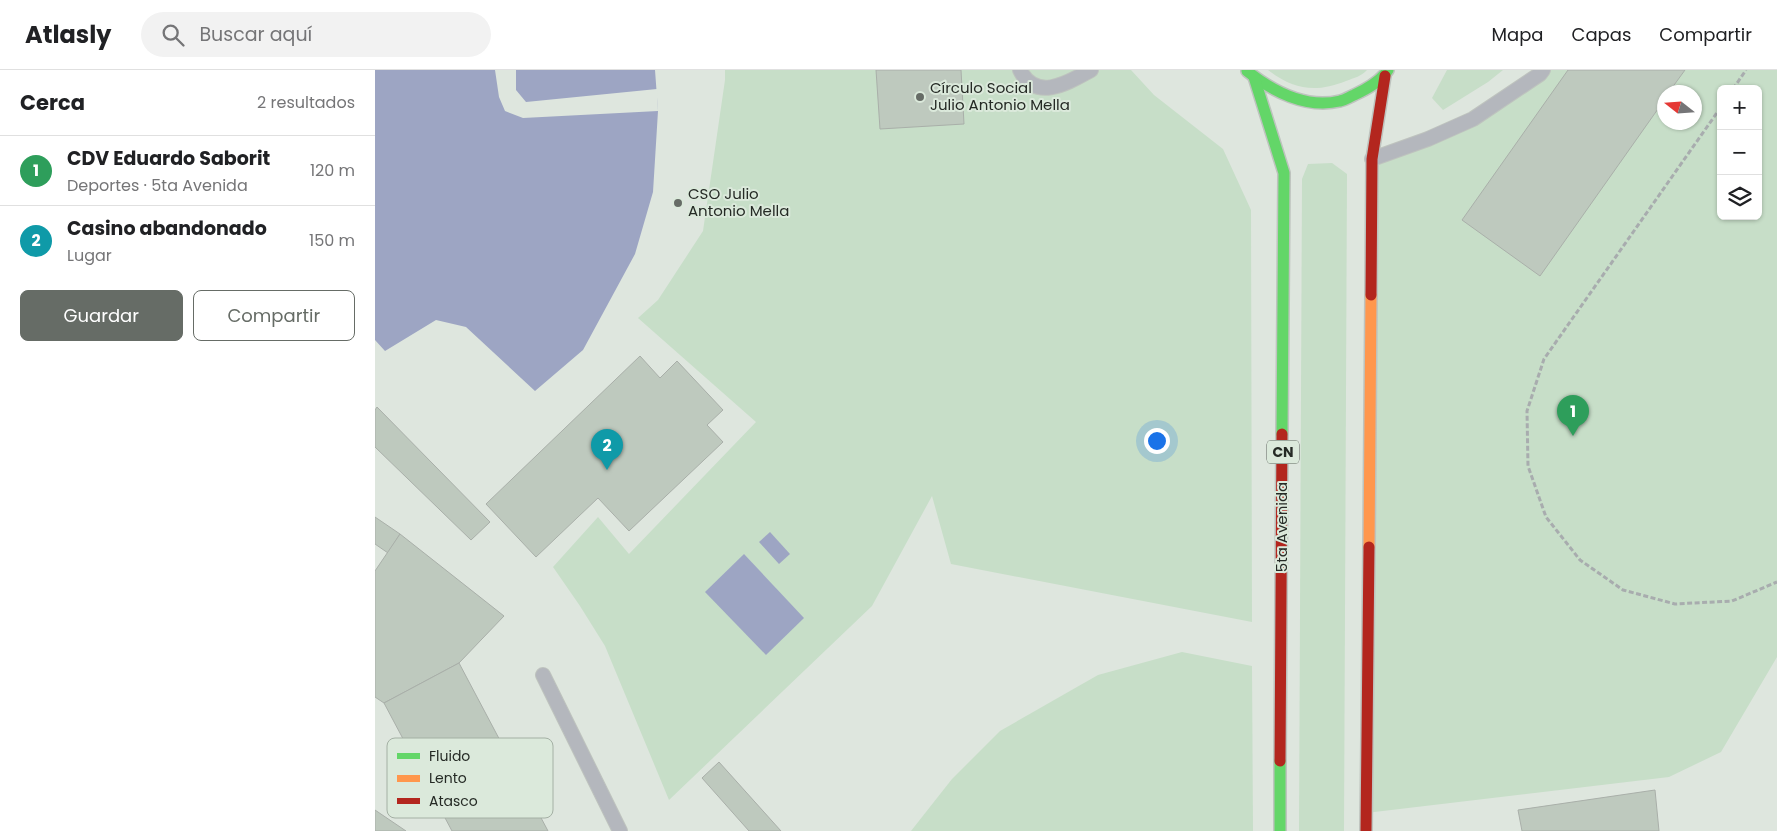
<!DOCTYPE html>
<html lang="es">
<meta charset="utf-8">
<style>
body{margin:0;font-family:Poppins,sans-serif;background:#f2f2f2;color:#202124}
.controls{position:absolute;right:15px;top:15px;display:grid;overflow:hidden;border-radius:8px;box-shadow:0 1px 4px #0004}
.controls button{width:45px;height:45px;display:grid;place-items:center;padding:0;border:0;border-bottom:1px solid #e0e0e0;background:#fff;color:#202124;font:25px sans-serif}
.compass{position:absolute;left:1282px;top:15px;width:45px;height:45px;border-radius:50%;background:#fff;box-shadow:0 1px 4px #0004;rotate:287deg}
.you{position:absolute;left:781px;top:370px;width:18px;height:18px;margin:-12px;border:4px solid #fff;border-radius:50%;background:#1a73e8;box-shadow:0 0 0 8px #1a73e833}
.badge{display:grid;place-items:center;width:32px;height:32px;border-radius:50%;background:#666c66;color:#fff;font-size:16px;font-weight:700}
.pin{position:absolute;translate:-50% -41px;filter:drop-shadow(0 1px 2px #0008)}
.pin::after{content:'';position:absolute;top:26px;width:18px;height:15px;background:inherit;clip-path:polygon(0 0,100% 0,50% 100%)}
.list{margin:0;padding:0;list-style:none}
h2{display:flex;justify-content:space-between;align-items:center;height:65px;margin:0;padding:0 20px;font-size:21px}
h2 small{font-size:16px;font-weight:400;color:#757577}
.list li{display:grid;grid-template-columns:32px 1fr auto;gap:15px;align-items:center;box-sizing:border-box;height:70px;padding:0 20px;border-top:1px solid #e0e0e0}
.list b{display:block;font-size:19px;white-space:nowrap}
.list p{margin:0;font-size:16px;white-space:nowrap;color:#757577}
.list em{font-size:16px;font-style:normal;color:#757577}
.actions{display:flex;gap:10px;padding:15px 20px}
.actions a{flex:1;padding:11px 0;border:1px solid #666c66;border-radius:8px;text-align:center;font-size:18px;color:#666c66}
.actions .main{background:#666c66;color:#fff}
.icon{flex:none;width:28px;height:28px;fill:none;stroke:currentColor;stroke-width:2;stroke-linecap:round;stroke-linejoin:round}
.map{position:relative;flex:none;width:1402px;height:761px;overflow:hidden}
header{display:flex;align-items:center;gap:30px;box-sizing:border-box;height:70px;padding:0 25px;background:#fff;border-bottom:1px solid #e0e0e0}
header strong{font-size:24px}
nav{display:flex;gap:28px;margin-inline-start:auto;font-size:18px}
.search{width:350px;height:45px;background:#f2f2f2;display:flex;align-items:center;gap:12px;box-sizing:border-box;padding:0 18px;border-radius:28px;color:#757577;font-size:19px}
main{display:flex}
aside{flex:1;background:#fff}
.map>svg:first-child{display:block}
</style>
<header>
<strong>Atlasly</strong>
<div class="search"><svg class="icon" aria-label="search" viewBox="0 0 24 24"><circle cx="10" cy="10" r="6"/><path d="M15 15l6 6"/></svg>Buscar aquí</div>
<nav><a>Mapa</a><a>Capas</a><a>Compartir</a></nav>
</header>
<main>
<aside>
<h2>Cerca<small>2 resultados</small></h2>
<ul class="list">
<li><span class="badge" style="background:#2e9e5b">1</span><div><b>CDV Eduardo Saborit</b><p>Deportes · 5ta Avenida</p></div><em>120 m</em></li>
<li><span class="badge" style="background:#0f9aa8">2</span><div><b>Casino abandonado</b><p>Lugar</p></div><em>150 m</em></li>
</ul>
<div class="actions"><a class="main">Guardar</a><a>Compartir</a></div>
</aside>
<div class="map">
<svg width="1402" height="761" viewBox="0 0 1402 761">
<rect width="100%" height="100%" fill="#dee6de"/>
<g fill="#c7dec8" fill-rule="evenodd">
<path d="M350 0H756L779 25 848 79 876 140 877 552 576 494 557 426 497 536 294 730 230 576 205 536 178 497 223 447 254 484 381 352 263 248 283 230 328 161 350 10Z"/>
<path d="M893 0H992C987 6 979 8 971 11 941 23 919 20 893 0Z"/>
<path d="M1072 0H1128L1113 12 1068 40 1057 28Z"/>
<path d="M1168 0H1402V587L1346 682 1294 707 991 743 997 89 1053 69ZM1346 19H1383V146H1346ZM1290 22H1320V52H1290Z"/>
<path d="M957 93 972 104 969 761H924L927 109 933 94Z"/>
<path d="M807 582 877 596 878 761H536L577 709 625 661 723 605Z"/>
</g>
<g fill="#9da5c3">
<path d="M0 0H280L283 41 278 122 260 184 208 280 160 321 91 257 61 250 10 281 0 270Z"/>
<path d="M395 462 415 484 404 494 384 472Z"/>
<path d="M369 484 429 548 391 585 330 522Z"/>
</g>
<path fill="#dee6de" d="M120 0H141V20L151 32 282 19 283 41 148 48 130 41 124 27Z"/>
<g fill="#bec9be" stroke="#a9afa9">
<path d="M501 0H586L589 54 505 59Z"/>
<path d="M1193 0H1310L1294 22H1290V29L1165 206 1087 150Z"/>
<path d="M265 286 285 308 302 291 348 340 332 355 348 372 254 461 223 428 161 487 111 434Z"/>
<path d="M2 337 115 452 96 470 0 377V340Z"/>
<path d="M0 447 25 464 13 483 0 474Z"/>
<path d="M25 464 129 546 84 593 9 633 0 627V501Z"/>
<path d="M84 593 173 761H77L9 633Z"/>
<path d="M344 692 406 761H374L327 708Z"/>
<path d="M1280 720 1284 761H1147L1143 740Z"/>
<path d="M0 740 31 761H0Z"/>
</g>
<g fill="none" stroke-linecap="round" stroke-linejoin="round">
<g stroke="#bec3be" stroke-width="16">
<g id="lane">
<path d="M645 0C661 33 694 12 716 0"/>
<path d="M997 89 1053 69 1098 49 1165 4 1168 0"/>
<path d="M168 605 245 761"/>
</g>
</g>
<g stroke="#bec3be" stroke-width="14">
<g id="fast">
<path d="M872 1C897 21 931 39 965 31 970 30 974 27 979 25 992 19 1005 12 1013 0"/>
<path d="M879 7 909 103 907 364"/>
<path d="M905 761V691"/>
</g>
</g>
<g stroke="#bec3be" stroke-width="14">
<path id="slow" d="M994 477 996 225"/>
</g>
<g stroke="#bec3be" stroke-width="14">
<g id="jam">
<path d="M996 225 997 89 1010 6"/>
<path d="M905 691 907 364"/>
<path d="M991 761 994 477"/>
</g>
</g>
<g stroke="#a8acae" stroke-width="3" stroke-dasharray="5 2.5" stroke-linecap="butt">
<path d="M1358 19 1371 0"/>
<path d="M1346 37 1169 289 1152 341 1153 396 1171 447 1205 490 1248 520 1300 534 1357 531 1402 512"/>
</g>
<use href="#lane" stroke="#b4b7bd" stroke-width="14"/>
<use href="#fast" stroke="#63d668" stroke-width="11"/>
<use href="#slow" stroke="#ff974d" stroke-width="11"/>
<use href="#jam" stroke="#b3261e" stroke-width="11"/>
</g>
<g fill="#666c66" stroke="#dbe9db" stroke-width="2">
<circle cx="545" cy="27" r="5"/>
<circle cx="303" cy="133" r="5"/>
</g>
<g text-anchor="middle" stroke-width="4" stroke-linejoin="round" paint-order="stroke">
<rect fill="#dbe9db" stroke="#5c635c" stroke-width="1" x="892" y="370.5" width="32" height="23" rx="4"/>
<g font-size="14" font-weight="bold" fill="#252a25">
<text x="908" y="387">CN</text>
</g>
<g font-size="15" fill="#252a25" stroke="#dbe9db" text-anchor="start">
<text x="555" y="23">Círculo Social<tspan x="555" dy="17">Julio Antonio Mella</tspan></text>
<text x="313" y="129">CSO Julio<tspan x="313" dy="17">Antonio Mella</tspan></text>
</g>
<g font-size="15" fill="#252a25" stroke="#dbe9db">
<text transform="translate(907 457) rotate(-90)" y="5">5ta Avenida</text>
</g>
</g>
<rect x="12" y="668" width="166" height="80" rx="8" fill="#dbe9db" stroke="#a4b0a4" stroke-width="1"/>
<rect x="22" y="683" width="23" height="6" fill="#63d668"/>
<rect x="22" y="705" width="23" height="7" fill="#ff974d"/>
<rect x="22" y="728" width="23" height="6" fill="#b3261e"/>
<g font-size="14" fill="#252a25">
<text x="54" y="691">Fluido</text>
<text x="54" y="713">Lento</text>
<text x="54" y="736">Atasco</text>
</g>
</svg>
<div class="controls">
<button>+</button>
<button>−</button>
<button><svg class="icon" aria-label="layers" viewBox="0 0 24 24"><path d="M12 4l9 5-9 5-9-5zM3 14l9 5 9-5"/></svg></button>
</div>
<svg class="compass" viewBox="-18 -18 36 36"><path d="M0-13l5 13h-10z" fill="#e53935"/><path d="M0 13l5-13h-10z" fill="#757577"/></svg>
<div class="you"></div>
<div class="pin badge" style="left:1198px;top:366px;background:#2e9e5b">1</div>
<div class="pin badge" style="left:232px;top:400px;background:#0f9aa8">2</div>
</div>
</main>
